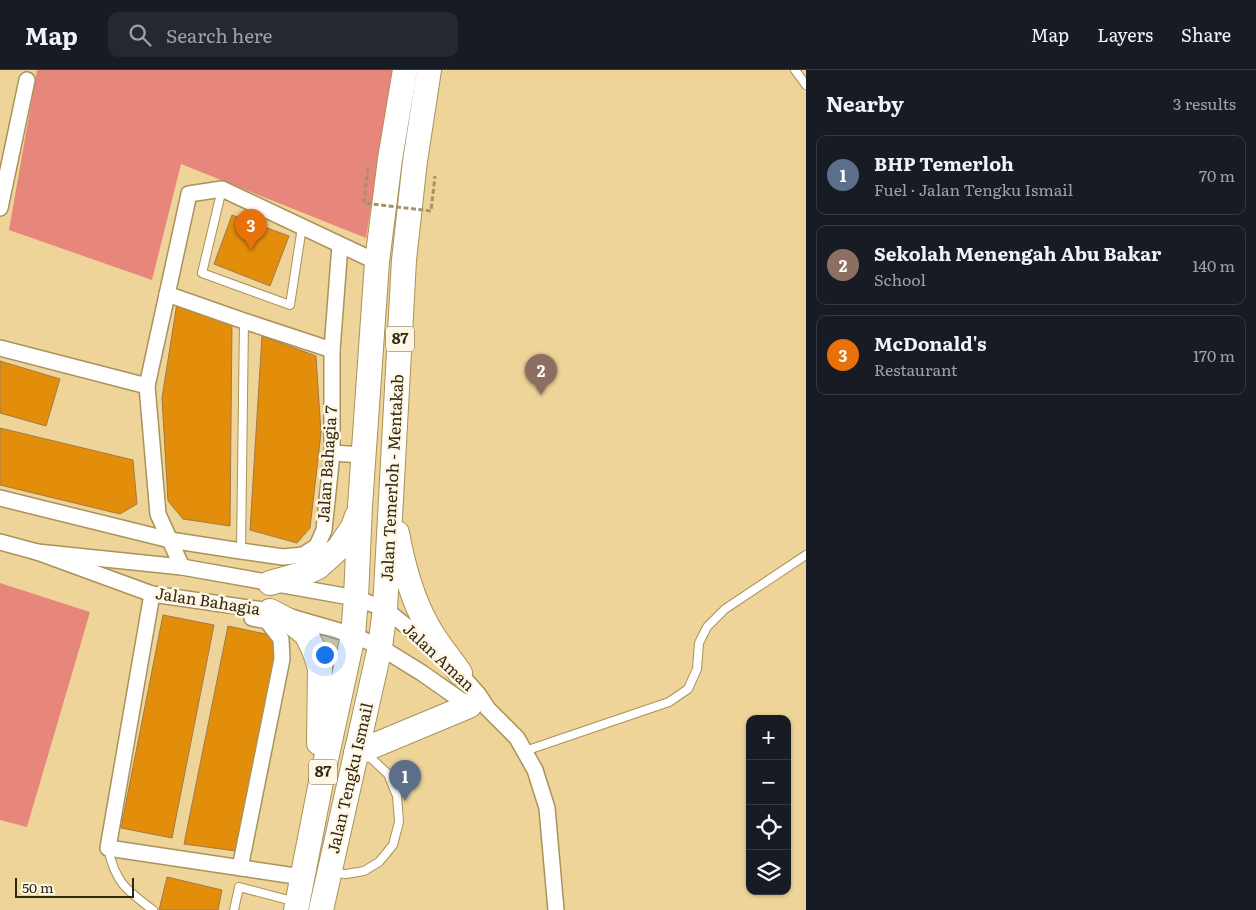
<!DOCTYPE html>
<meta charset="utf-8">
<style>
body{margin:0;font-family:Literata,serif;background:#242831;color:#f1f3f6}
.controls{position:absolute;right:15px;bottom:15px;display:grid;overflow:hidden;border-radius:10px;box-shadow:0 1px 4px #0004}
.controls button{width:45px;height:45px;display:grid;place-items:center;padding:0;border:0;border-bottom:1px solid #363941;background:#171b24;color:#f1f3f6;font:25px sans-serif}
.scale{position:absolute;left:15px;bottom:12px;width:119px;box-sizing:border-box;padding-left:5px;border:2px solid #322810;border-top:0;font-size:14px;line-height:18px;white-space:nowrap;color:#322810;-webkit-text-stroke:4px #fff7e6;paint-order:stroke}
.you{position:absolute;left:324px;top:584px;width:18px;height:18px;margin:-12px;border:4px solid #fff;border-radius:50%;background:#1a73e8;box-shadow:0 0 0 8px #1a73e833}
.badge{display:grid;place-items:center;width:32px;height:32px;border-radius:50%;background:#9aa9dd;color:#fff;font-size:16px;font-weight:700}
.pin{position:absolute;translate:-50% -41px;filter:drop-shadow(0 1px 2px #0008)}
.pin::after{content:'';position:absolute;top:26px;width:18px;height:15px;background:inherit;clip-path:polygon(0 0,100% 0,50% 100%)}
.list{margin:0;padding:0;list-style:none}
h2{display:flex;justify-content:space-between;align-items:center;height:65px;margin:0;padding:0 20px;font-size:21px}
h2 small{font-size:16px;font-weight:400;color:#9ea1a6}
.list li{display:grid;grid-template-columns:32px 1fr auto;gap:15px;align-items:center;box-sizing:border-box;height:80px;margin:0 10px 10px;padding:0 10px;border:1px solid #363941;border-radius:10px}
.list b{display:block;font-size:19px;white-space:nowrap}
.list p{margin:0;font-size:16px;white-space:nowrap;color:#9ea1a6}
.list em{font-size:16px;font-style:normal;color:#9ea1a6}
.icon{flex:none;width:28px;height:28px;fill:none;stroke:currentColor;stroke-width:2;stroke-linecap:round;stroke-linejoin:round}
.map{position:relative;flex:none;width:806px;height:840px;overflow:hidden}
header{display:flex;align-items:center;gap:30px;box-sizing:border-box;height:70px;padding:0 25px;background:#171b24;border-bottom:1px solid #363941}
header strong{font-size:24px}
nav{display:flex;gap:28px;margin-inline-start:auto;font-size:18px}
.search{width:350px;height:45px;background:#242831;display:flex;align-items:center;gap:12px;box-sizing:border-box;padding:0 18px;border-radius:10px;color:#9ea1a6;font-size:19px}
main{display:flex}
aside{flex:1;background:#171b24}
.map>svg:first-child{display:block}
</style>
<header>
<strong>Map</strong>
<div class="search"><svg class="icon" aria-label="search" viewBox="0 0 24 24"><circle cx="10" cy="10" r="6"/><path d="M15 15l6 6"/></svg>Search here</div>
<nav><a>Map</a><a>Layers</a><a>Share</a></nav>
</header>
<main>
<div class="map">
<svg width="806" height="840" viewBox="0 0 806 840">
<rect width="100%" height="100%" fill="#eed499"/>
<g fill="#e7877c">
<path d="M37 0H393L366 168 181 94 152 210 9 160Z"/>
<path d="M0 513 90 542 27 757 0 750Z"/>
</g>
<g fill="#e38e0b" stroke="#a3784a">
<path d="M232 145 289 166 270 216 214 194Z"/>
<path d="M177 233 232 251 230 456 183 449 168 431 162 328Z"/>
<path d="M262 266 316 286 321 363 310 458 297 473 250 460Z"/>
<path d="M0 291 60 309 46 356 0 343Z"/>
<path d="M0 358 133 390 137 434 120 444 0 415Z"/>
<path d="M163 545 214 555 172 768 121 758Z"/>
<path d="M228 556 270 565 277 576 236 781 184 774Z"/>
<path d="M167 807 222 820 218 840H159Z"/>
</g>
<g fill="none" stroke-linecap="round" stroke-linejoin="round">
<g stroke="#aa9259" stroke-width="10">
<g id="lane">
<path d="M795 0 806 15"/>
<path d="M222 119 202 203 290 235 302 157"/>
<path d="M241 481 244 251"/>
<path d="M525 681 669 632 688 619 697 599 699 573 707 557 725 539 806 485"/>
<path d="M108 778C115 812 126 820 153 840"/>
<path d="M333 803 346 804 364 801 379 792 393 775 399 752 397 726 388 704 372 689 363 685"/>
<path d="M234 840 239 817 296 832"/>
</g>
</g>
<g stroke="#aa9259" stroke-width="18">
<g id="street">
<path d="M0 138 27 10"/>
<path d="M167 224 244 251 332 280"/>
<path d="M0 278 147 316"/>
<path d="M332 383 363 385"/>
<path d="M0 428 170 470 241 481 283 487 303 485 317 476 324 460 332 383V280L340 175"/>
<path d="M0 472 37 482 152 524 270 541 353 565 380 577 422 603 469 636 474 637"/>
<path d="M37 482 182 497 356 528 385 539 436 580"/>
<path d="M182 497 158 444 147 316 189 124 222 119 377 192"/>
<path d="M152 524 108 778 302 807"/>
<path d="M454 597 478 624 488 639 517 668 535 700 547 738 556 840"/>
<path d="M240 798 282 589 281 569 267 551 252 548"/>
</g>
</g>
<g stroke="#aa9259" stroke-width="26">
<g id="primary">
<path d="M397 463C403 495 411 527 427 555 436 572 449 587 460 603"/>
<path d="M270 513 305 503 318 497 339 478 353 457 357 446"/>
<path d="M270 541 291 552 306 564 314 580 320 598 319 673"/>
<path d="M356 683 469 636"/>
<path d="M296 840 320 717 353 565 356 528 360 436 377 192 390 89 405 0"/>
<path d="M321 840 380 577 385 539 404 190 415 91 429 0"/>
</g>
</g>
<use href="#lane" stroke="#fff" stroke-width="8"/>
<use href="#street" stroke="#fff" stroke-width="15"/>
<use href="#primary" stroke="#fff" stroke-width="24"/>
<path stroke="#a79365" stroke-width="3" stroke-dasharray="5 2.5" stroke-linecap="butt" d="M368 98 364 133 431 141 435 106"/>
</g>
<g text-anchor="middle" stroke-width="5" stroke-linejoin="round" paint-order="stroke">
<g fill="#fff7e6" stroke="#706650" stroke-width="1">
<rect x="386" y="256.5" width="28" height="25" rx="4"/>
<rect x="309" y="689.5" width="28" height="25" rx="4"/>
</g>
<g font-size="15" font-weight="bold" fill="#322810">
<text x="400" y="274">87</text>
<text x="323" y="707">87</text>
</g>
<g font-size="16" fill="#322810" stroke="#fff7e6">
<text transform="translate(327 394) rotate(-86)" y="6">Jalan Bahagia 7</text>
<text transform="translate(392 408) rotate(-87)" y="6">Jalan Temerloh - Mentakab</text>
<text transform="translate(208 531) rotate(9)" y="6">Jalan Bahagia</text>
<text transform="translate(439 587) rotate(43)" y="6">Jalan Aman</text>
<text transform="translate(350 708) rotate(-77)" y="6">Jalan Tengku Ismail</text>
</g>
</g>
</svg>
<div class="controls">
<button>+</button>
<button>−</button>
<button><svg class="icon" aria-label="locate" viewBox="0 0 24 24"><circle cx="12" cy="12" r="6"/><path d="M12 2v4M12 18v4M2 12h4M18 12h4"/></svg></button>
<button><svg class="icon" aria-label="layers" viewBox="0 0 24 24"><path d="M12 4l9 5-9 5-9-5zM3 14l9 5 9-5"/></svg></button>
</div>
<div class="scale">50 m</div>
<div class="you"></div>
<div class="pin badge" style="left:405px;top:731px;background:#5c6f8a">1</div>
<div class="pin badge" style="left:541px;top:325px;background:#8d6e63">2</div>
<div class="pin badge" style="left:251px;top:180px;background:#e8710a">3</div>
</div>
<aside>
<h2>Nearby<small>3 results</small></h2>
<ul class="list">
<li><span class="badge" style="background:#5c6f8a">1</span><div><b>BHP Temerloh</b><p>Fuel · Jalan Tengku Ismail</p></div><em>70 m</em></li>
<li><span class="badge" style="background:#8d6e63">2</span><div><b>Sekolah Menengah Abu Bakar</b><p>School</p></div><em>140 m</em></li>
<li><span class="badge" style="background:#e8710a">3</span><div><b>McDonald's</b><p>Restaurant</p></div><em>170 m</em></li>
</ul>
</aside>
</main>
